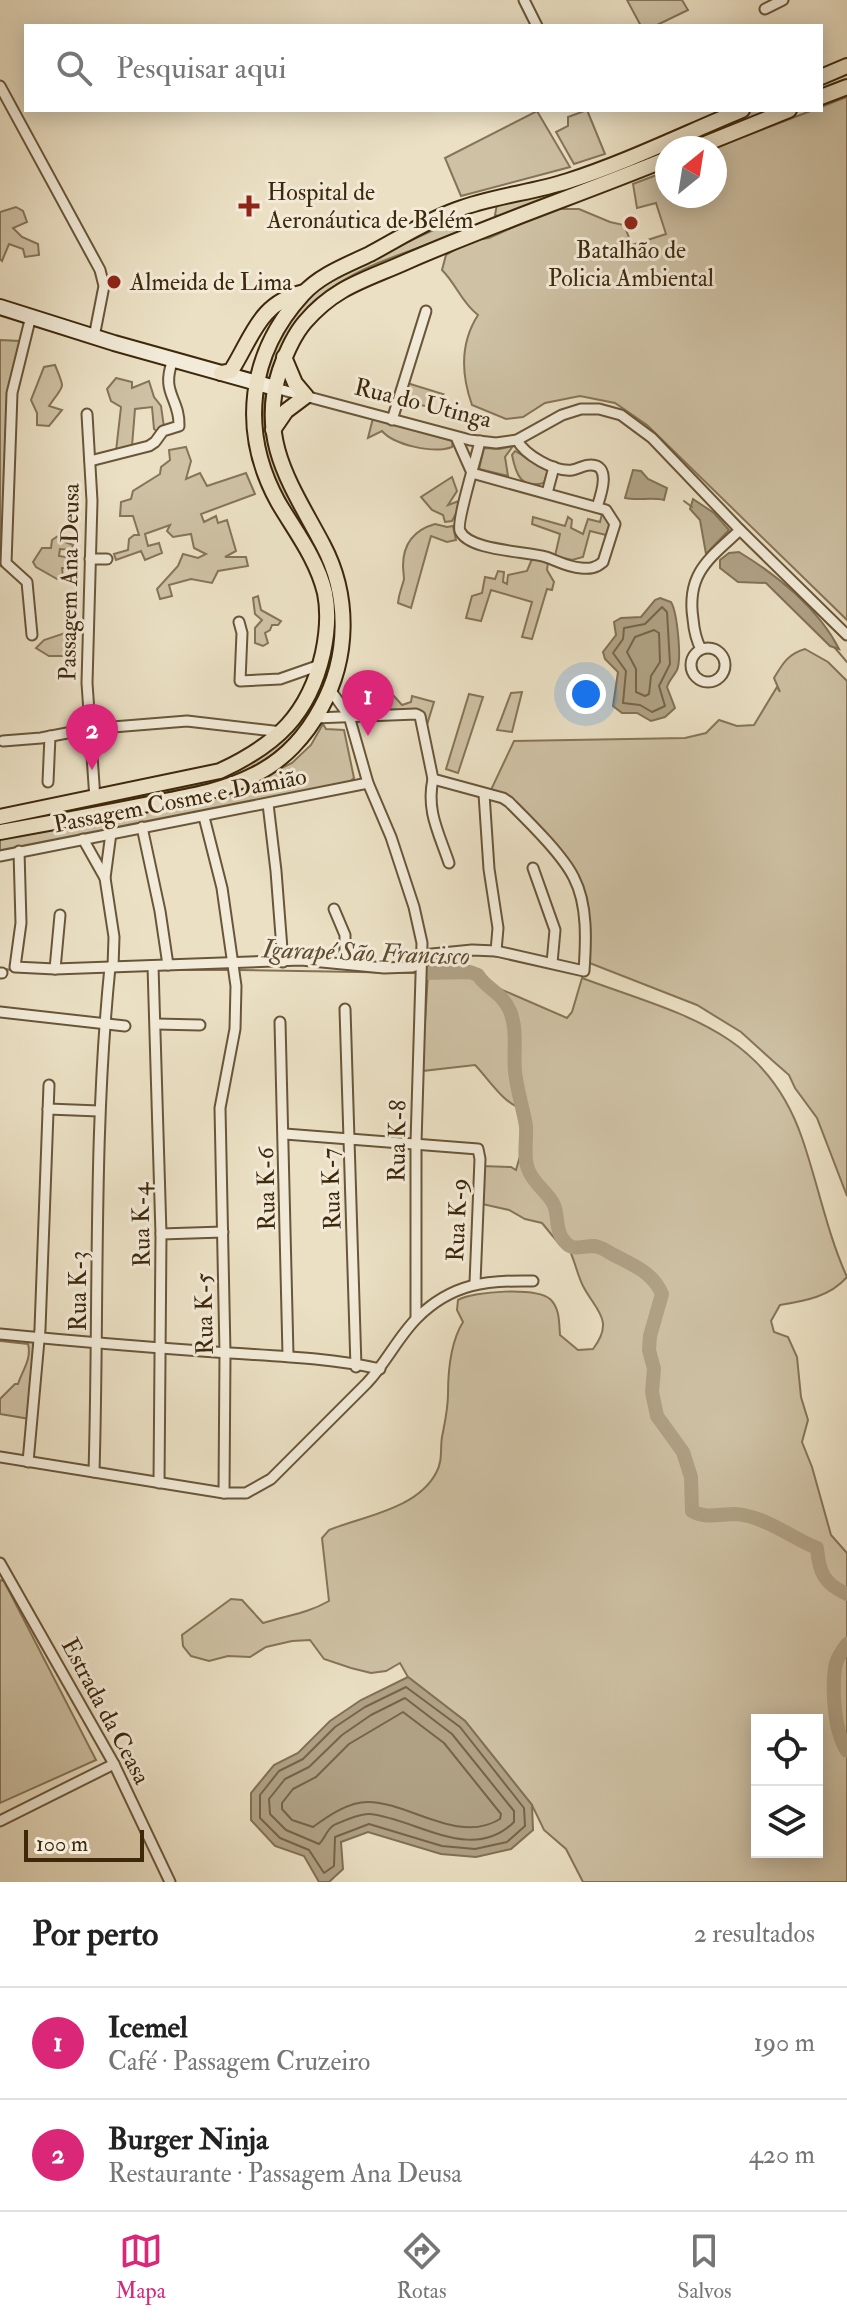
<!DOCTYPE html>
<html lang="pt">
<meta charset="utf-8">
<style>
body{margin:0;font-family:"IM FELL Double Pica",serif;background:#f6f6f6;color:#222}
.controls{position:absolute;right:24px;bottom:24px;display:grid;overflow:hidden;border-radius:0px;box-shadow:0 4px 20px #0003}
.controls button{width:72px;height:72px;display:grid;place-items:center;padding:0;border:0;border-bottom:2px solid #e0e0e0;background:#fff;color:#222;font:40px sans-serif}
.compass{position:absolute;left:655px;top:136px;width:72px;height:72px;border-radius:50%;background:#fff;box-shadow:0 4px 20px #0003;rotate:30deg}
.scale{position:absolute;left:24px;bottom:20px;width:120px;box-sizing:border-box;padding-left:8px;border:4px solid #3e280a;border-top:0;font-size:22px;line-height:28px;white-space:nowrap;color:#3e280a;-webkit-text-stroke:6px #f2ebd9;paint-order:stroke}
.you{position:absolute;left:586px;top:694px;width:28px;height:28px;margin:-20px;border:6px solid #fff;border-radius:50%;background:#1a73e8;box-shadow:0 0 0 12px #1a73e833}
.badge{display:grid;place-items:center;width:52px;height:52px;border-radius:50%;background:#db2777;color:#fff;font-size:26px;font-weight:700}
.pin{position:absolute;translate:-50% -66px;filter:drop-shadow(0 2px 4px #0008)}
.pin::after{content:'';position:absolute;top:42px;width:28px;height:24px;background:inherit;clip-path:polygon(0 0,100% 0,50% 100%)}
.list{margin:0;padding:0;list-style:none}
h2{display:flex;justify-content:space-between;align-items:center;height:104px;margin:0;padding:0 32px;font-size:34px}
h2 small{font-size:26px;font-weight:400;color:#767676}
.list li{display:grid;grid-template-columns:52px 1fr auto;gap:24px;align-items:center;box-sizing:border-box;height:112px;padding:0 32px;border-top:2px solid #e0e0e0}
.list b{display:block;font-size:30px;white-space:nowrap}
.list p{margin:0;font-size:26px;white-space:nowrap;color:#767676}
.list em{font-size:26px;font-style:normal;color:#767676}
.icon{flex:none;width:44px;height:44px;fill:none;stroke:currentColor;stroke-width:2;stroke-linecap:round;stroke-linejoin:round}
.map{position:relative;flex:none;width:847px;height:1882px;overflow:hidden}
.search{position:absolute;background:#fff;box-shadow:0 4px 20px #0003;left:24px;right:24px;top:24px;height:88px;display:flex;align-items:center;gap:20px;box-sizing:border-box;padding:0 28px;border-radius:0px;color:#767676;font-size:30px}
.sheet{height:328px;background:#fff}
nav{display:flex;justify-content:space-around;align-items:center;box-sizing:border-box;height:112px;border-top:2px solid #e0e0e0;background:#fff;font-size:22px;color:#767676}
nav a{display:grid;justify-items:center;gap:4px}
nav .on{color:#db2777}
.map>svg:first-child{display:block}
</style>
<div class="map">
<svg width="847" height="1882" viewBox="0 0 847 1882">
<rect width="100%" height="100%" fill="#ebe0c4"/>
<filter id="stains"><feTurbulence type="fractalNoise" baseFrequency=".0025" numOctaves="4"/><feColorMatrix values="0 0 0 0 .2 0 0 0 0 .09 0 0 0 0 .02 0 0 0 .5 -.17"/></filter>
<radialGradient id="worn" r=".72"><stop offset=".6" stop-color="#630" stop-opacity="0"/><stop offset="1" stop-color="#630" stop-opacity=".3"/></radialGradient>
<g fill="#cec1a4" stroke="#867457" stroke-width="2" fill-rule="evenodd">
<path d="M627 0H682L688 10 655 26H641Z"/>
<path d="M847 97V620L647 425 615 403 580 396 545 403 523 417 506 419 472 405C461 374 460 343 478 315 461 302 457 285 442 270L446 255 469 241 489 238 554 209H579L610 222 624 225 632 245 666 234 656 203 637 208 633 184 667 171V196H715L714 148 813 110H821V107Z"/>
<path d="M587 110 605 154 574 164 556 132 568 126V117Z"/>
<path d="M752 110H771L685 148H667V156L598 183 597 176Z"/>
<path d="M537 111 570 167 461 196 445 158Z"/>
<path d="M589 180 591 186 501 217 495 215 497 204 542 196Z"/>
<path d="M16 207 23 211 27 222 13 228 22 237 38 244 39 255 25 257 23 249 9 244 2 261 0 259V212Z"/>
<path d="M460 218 466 226 465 231C374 265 299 278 268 381L258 378 297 306 337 274Z"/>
<path d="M0 340 20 341 9 395 4 539 0 567Z"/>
<path d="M55 365C66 392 64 383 49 406L62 410 49 426 37 425V413L31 400 44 367Z"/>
<path d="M116 378 132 382V388L149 381 154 397 161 406 164 427 158 432 154 429 152 407 135 409 132 446 116 451 121 407 111 401 107 389Z"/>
<path d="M407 383 443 394 425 406 402 401Z"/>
<path d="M258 391 266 392C253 465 311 516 332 579 344 615 338 658 323 692 302 739 267 764 220 781L0 827V823L220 776 298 719 331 616 263 456Z"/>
<path d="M373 418 453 441 452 447C434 454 394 445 382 431L368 438Z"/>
<path d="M513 446 505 457 508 476 479 469 484 448 499 449Z"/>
<path d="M186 447 191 461 186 479 200 473 207 486 246 473 255 494 201 514 204 522 216 516 218 523 227 520 236 551 225 557H246L248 566 218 571 212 583 191 579 169 585 172 596 160 599 157 589 178 566 183 554 198 558 206 554 194 548 191 534 173 537 167 531 170 525 145 534 148 546 159 543 162 553 145 560 141 551 116 560 114 554 128 550 129 539 134 535H139L133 516H120L121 502 131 499 133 491 160 474 161 467 170 460 169 450Z"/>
<path d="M515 451 548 470 544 483C521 489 516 475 512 455Z"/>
<path d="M452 477 457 491 448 505 459 501V508L452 521 445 522 443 515 432 510 421 497Z"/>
<path d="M602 514 607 516 612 523 610 536 590 531 583 557 572 560 555 556 560 534 532 524 533 517 565 526 568 517 572 520 571 528 583 534 588 519 600 522Z"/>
<path d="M435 524 447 527 453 526 456 540 447 542 431 536 411 608 398 603C399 592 402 588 404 579 404 578 403 567 403 566 403 543 414 530 435 524Z"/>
<path d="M61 534 65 542 73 545 72 550 60 549 59 556 72 558V568H62L63 577 57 579 36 567 33 562 42 548H51L52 540Z"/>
<path d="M532 559 548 562 547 570 554 582 552 590 547 589 532 639 522 637 532 602 491 590 481 621 466 618 472 596 482 593 485 577 495 579 498 571 504 572 503 582 507 584 508 575 527 571Z"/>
<path d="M258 596 261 610 281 621 278 625H272L270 630 265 633 268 643 263 646 255 643V628L262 620 255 614 253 598Z"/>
<path d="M65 633 70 637 66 656H49L36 648 44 640Z"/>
<path d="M805 649 828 662 847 681V1196L817 1118 795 1088 789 1075 773 1061 741 1032 697 1005 587 962 574 876 511 801 490 792 514 741 685 738 706 733 719 720 737 726 754 725 777 687 780 692 774 678C783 663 788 654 805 649Z"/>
<path d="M366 690 393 695 402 705 411 702 412 696 434 702 426 728 417 709 378 711 355 708 352 700 355 694Z"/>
<path d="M522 692 512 732 497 730 511 693Z"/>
<path d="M469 694 483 697 458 773 446 769Z"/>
<path d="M323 724 326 729 344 730 354 778 346 785 0 854V838L233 792 292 763 311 745Z"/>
<path d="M429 958 567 1018 572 1012 582 978C678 1014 765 1029 802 1138 818 1184 827 1233 847 1277 830 1297 804 1301 780 1305L771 1321 774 1332 788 1337 797 1357 801 1397 808 1420 802 1442 812 1467 831 1535 847 1553V1882H583L566 1849 544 1830 532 1805 465 1721 408 1677 400 1663 386 1671 371 1673 351 1668 324 1659 310 1640 292 1641 266 1647 250 1657 228 1656 209 1661 191 1656 183 1646 182 1635 231 1599 242 1600 263 1623C288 1615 306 1614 329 1601L322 1538 329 1530C364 1516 417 1509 436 1473 443 1461 440 1449 442 1437 445 1422 448 1409 448 1394 448 1370 450 1343 463 1322L457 1310 458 1300C475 1291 535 1287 550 1299 560 1308 559 1323 560 1335L578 1350 593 1349C615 1320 596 1311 583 1286 577 1274 575 1261 569 1249L560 1245 542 1223 525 1219 509 1210 482 1204V1166L511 1167 516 1170 527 1132 524 1109C505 1106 488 1078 475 1065L422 1071ZM757 1720H817V1852H757Z"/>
<path d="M0 1336 35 1340 30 1419 0 1414V1399L15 1384H18C22 1371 32 1359 28 1344L0 1341Z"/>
<path d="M0 1580 4 1581 96 1760 0 1803Z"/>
</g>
<g fill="#b0a185" stroke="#827154" stroke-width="2">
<path d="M633 470 641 471 648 479 667 488 664 500C650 497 638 501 625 498Z"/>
<path d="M693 499 714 513 729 530 706 554 700 520 690 509Z"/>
<path d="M739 552C777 575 819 609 839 649L830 646 766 583 738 582 720 568V560L729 553Z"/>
<path d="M660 598 671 602C677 612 682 658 677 670 674 676 669 680 667 687L675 708 665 717 651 721 637 713H622L613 706 618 672 605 659 603 652 616 635 614 622 621 618 641 617 655 600Z"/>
<path d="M408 1677 465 1721 532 1805 533 1830 511 1849 476 1857 441 1854 368 1832 341 1842 343 1869 329 1882H319L304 1856 275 1846 251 1820V1793L274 1765 298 1753 330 1721 361 1700Z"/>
</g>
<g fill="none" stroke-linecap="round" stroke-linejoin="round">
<g stroke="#776448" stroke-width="2">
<path d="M662 607 667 612 670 664 659 686 665 706 652 712 640 705 623 703 626 671 613 653 623 639 624 628 645 624Z"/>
<path d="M654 630 659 633 660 662 651 676 649 694 645 696 636 692V669L627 652 635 637Z"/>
<path d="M406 1687 460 1727 524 1808 525 1826 507 1842 475 1849 442 1846 369 1824 335 1837 334 1866 324 1873 309 1850 280 1838 260 1818V1795L279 1771 303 1759 335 1727 365 1707Z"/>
<path d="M405 1698 452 1734 514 1811V1822C472 1864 417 1819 370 1814 360 1813 343 1821 334 1825 326 1830 325 1839 319 1844L286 1830 270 1814 269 1799 285 1779 309 1767 342 1735 371 1715Z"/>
<path d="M403 1712 444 1743 501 1814 500 1819C458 1845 409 1802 368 1802 348 1802 328 1816 313 1827L292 1820 282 1809V1803L293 1789 316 1777 349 1744Z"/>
</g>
<g stroke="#827154" stroke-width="2">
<path d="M684 501 692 507"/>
<path d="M835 648 847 662"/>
<path d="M0 968 11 970"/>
<path d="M157 970H231"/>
<path d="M237 970 418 973"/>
</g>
<g stroke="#b0a185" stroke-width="14">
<path d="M424 973 470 972 478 975C485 988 503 993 510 1011 518 1031 513 1051 515 1072 517 1090 523 1108 526 1126 527 1140 523 1156 528 1169 533 1183 546 1191 553 1203 559 1214 555 1228 562 1238 572 1253 579 1246 594 1246 603 1247 609 1253 616 1256 635 1266 653 1273 662 1294L650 1336 649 1350 654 1369 652 1392 657 1416 683 1452 691 1477 692 1511C705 1519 720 1514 735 1514 765 1516 790 1537 817 1548 819 1572 824 1584 847 1594"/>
<path d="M847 1644C842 1651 836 1659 835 1668 832 1691 834 1731 847 1751"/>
</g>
<g stroke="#695638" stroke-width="13">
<g id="street">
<path d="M524 0 537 26"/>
<path d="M765 9 783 0"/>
<path d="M0 86 100 270 104 286 94 337"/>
<path d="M31 316 12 393 6 563 27 582 32 635"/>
<path d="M275 388 470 440 496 443 517 440 562 415 581 409H599L621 415 652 438 740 530 847 635"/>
<path d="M87 414 92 501 87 683 95 799"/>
<path d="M392 420 426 311"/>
<path d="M456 437 472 473 606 510 615 524 603 562C596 568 590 569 581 568 567 567 558 561 546 557 526 551 469 551 460 531 456 522 477 456 480 441"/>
<path d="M517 440C525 455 554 472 572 470 578 469 584 465 590 465 612 464 601 495 597 507"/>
<path d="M90 461 149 446 155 442 163 431 179 426C180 398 160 393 173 360"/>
<path d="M547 493 554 467"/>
<path d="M90 559H107"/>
<path d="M239 622 242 633 240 681 280 679 320 665"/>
<circle cx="708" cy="665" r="17"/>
<path d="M701 649C696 640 694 630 693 619 686 573 710 558 740 530"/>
<path d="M331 691 349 716 368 783 391 837 414 907 422 943 416 1143V1318"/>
<path d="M315 718 416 714 420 716 433 779 503 798 509 802C528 821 563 855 574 878 588 905 586 942 584 971L496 951 472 950 422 955"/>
<path d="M3 741 41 738 88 729 187 721 282 732"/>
<path d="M433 779C426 811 439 833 449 863"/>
<path d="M48 782 50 736"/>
<path d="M484 794 489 869 498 928 496 951"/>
<path d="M268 804 276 871 283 962"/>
<path d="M204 817 222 888 236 986 235 1029 220 1108 225 1353 224 1493"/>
<path d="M142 827 160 911 168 965"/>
<path d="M111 833 105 878 114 937 113 967"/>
<path d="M83 839 105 878"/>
<path d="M19 851 21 923 15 967 55 969 301 960 384 968 412 967 421 964"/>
<path d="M0 856 368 783"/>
<path d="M533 868 555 930 552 963"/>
<path d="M334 909 345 935V963"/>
<path d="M153 966 161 1234 159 1483"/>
<path d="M55 969 60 915"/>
<path d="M0 973H2"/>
<path d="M345 1009 356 1367"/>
<path d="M0 1012 125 1026"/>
<path d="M280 1022 288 1355"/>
<path d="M156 1024 200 1025"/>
<path d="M48 1109 99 1111"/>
<path d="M285 1134 478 1149 480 1159 475 1283"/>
<path d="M161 1234 223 1232"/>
<path d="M0 1334C72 1341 143 1347 215 1352 271 1356 326 1357 380 1369"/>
<path d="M0 1457 224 1493H246L271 1479 367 1383C386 1363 398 1337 417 1318 452 1283 487 1280 533 1281"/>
<path d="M28 1462 40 1329 49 1085"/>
<path d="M94 1472C99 1304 93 1135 110 967"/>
<path d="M0 1563 114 1764 170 1882"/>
<path d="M0 1821 114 1764"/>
</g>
</g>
<g stroke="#3e280a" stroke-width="18">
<path id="secondary" d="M0 307 114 343 275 388"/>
</g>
<g stroke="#3e280a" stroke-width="18">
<g id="primary">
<path d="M821 77 847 66"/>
<path d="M821 97 847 87"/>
<path d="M695 148 789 110"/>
<path d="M221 373 231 371C253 336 259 303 304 292"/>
<path d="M273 430 286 411 306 396 295 383 284 357"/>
<path d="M0 817 220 771C276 745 309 715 323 653 327 634 329 613 325 593 317 559 295 531 278 502 239 431 248 354 303 294 320 275 347 265 370 254 398 239 426 221 456 210 492 196 531 193 568 181 627 162 684 134 742 110"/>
<path d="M0 832C50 823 99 814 149 804 184 797 221 792 254 775 283 761 306 736 321 708 349 658 350 596 323 545 292 486 257 441 280 370 286 353 293 336 305 322 336 286 366 280 408 261 493 224 581 194 667 159"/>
</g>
</g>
<use href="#street" stroke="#f2ebd9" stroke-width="9"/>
<use href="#secondary" stroke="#f2ebd9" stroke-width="14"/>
<use href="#primary" stroke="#ebe0c4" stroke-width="14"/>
</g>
<g fill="#8f2418" stroke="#f2ebd9" stroke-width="3">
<path d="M245 194h8v8h8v8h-8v8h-8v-8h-8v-8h8z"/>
<circle cx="631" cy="223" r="8"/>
<circle cx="114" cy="282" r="8"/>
</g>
<g text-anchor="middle" stroke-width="6" stroke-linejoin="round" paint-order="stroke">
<g font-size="24" fill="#3e280a" stroke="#f2ebd9" text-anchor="start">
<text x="267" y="200">Hospital de<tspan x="267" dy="28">Aeronáutica de Belém</tspan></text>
<text x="631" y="258" text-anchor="middle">Batalhão de<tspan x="631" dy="28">Policia Ambiental</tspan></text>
<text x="130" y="290">Almeida de Lima</text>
</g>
<g font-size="24" fill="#3e280a" stroke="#f2ebd9">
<text transform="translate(423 403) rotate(14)" y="8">Rua do Utinga</text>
<text transform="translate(69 582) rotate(-89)" y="8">Passagem Ana Deusa</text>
<text transform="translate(180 800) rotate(-11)" y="8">Passagem Cosme e Damião</text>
<text transform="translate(397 1141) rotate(-89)" y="8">Rua K-8</text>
<text transform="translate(266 1189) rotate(-91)" y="8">Rua K-6</text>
<text transform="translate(331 1189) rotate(-92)" y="8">Rua K-7</text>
<text transform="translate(457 1220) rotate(-87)" y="8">Rua K-9</text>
<text transform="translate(141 1225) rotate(-91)" y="8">Rua K-4</text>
<text transform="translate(78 1291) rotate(-90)" y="8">Rua K-3</text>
<text transform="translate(204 1314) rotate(-91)" y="8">Rua K-5</text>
<text transform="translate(106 1711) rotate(62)" y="8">Estrada da Ceasa</text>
</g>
<g font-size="26" font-style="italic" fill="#604c2f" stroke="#f2ebd9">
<text transform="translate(366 952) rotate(2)" y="9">Igarapé São Francisco</text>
</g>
</g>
<rect width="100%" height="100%" filter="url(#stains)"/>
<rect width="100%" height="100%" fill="url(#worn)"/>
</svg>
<div class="controls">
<button><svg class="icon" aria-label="locate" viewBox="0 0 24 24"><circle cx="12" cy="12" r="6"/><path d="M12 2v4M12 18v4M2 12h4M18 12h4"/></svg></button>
<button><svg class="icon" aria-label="layers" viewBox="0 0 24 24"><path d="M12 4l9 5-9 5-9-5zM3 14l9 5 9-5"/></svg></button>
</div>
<svg class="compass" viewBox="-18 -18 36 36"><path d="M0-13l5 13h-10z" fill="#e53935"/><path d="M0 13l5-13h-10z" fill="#767676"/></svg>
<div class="scale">100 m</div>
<div class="you"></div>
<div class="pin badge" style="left:368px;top:736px">1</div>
<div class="pin badge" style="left:92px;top:770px">2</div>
<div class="search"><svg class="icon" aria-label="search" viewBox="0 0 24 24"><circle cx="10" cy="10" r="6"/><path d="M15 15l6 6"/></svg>Pesquisar aqui</div>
</div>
<section class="sheet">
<h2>Por perto<small>2 resultados</small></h2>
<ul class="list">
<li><span class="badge">1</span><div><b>Icemel</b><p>Café · Passagem Cruzeiro</p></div><em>190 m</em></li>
<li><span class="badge">2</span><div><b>Burger Ninja</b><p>Restaurante · Passagem Ana Deusa</p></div><em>420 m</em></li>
</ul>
</section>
<nav>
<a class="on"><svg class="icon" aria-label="map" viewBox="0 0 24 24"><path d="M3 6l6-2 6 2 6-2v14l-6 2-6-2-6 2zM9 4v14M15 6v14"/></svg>Mapa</a>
<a><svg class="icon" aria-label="directions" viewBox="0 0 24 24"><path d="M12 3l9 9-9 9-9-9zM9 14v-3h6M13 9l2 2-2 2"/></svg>Rotas</a>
<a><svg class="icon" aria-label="saved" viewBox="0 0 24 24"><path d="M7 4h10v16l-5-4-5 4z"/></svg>Salvos</a>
</nav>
